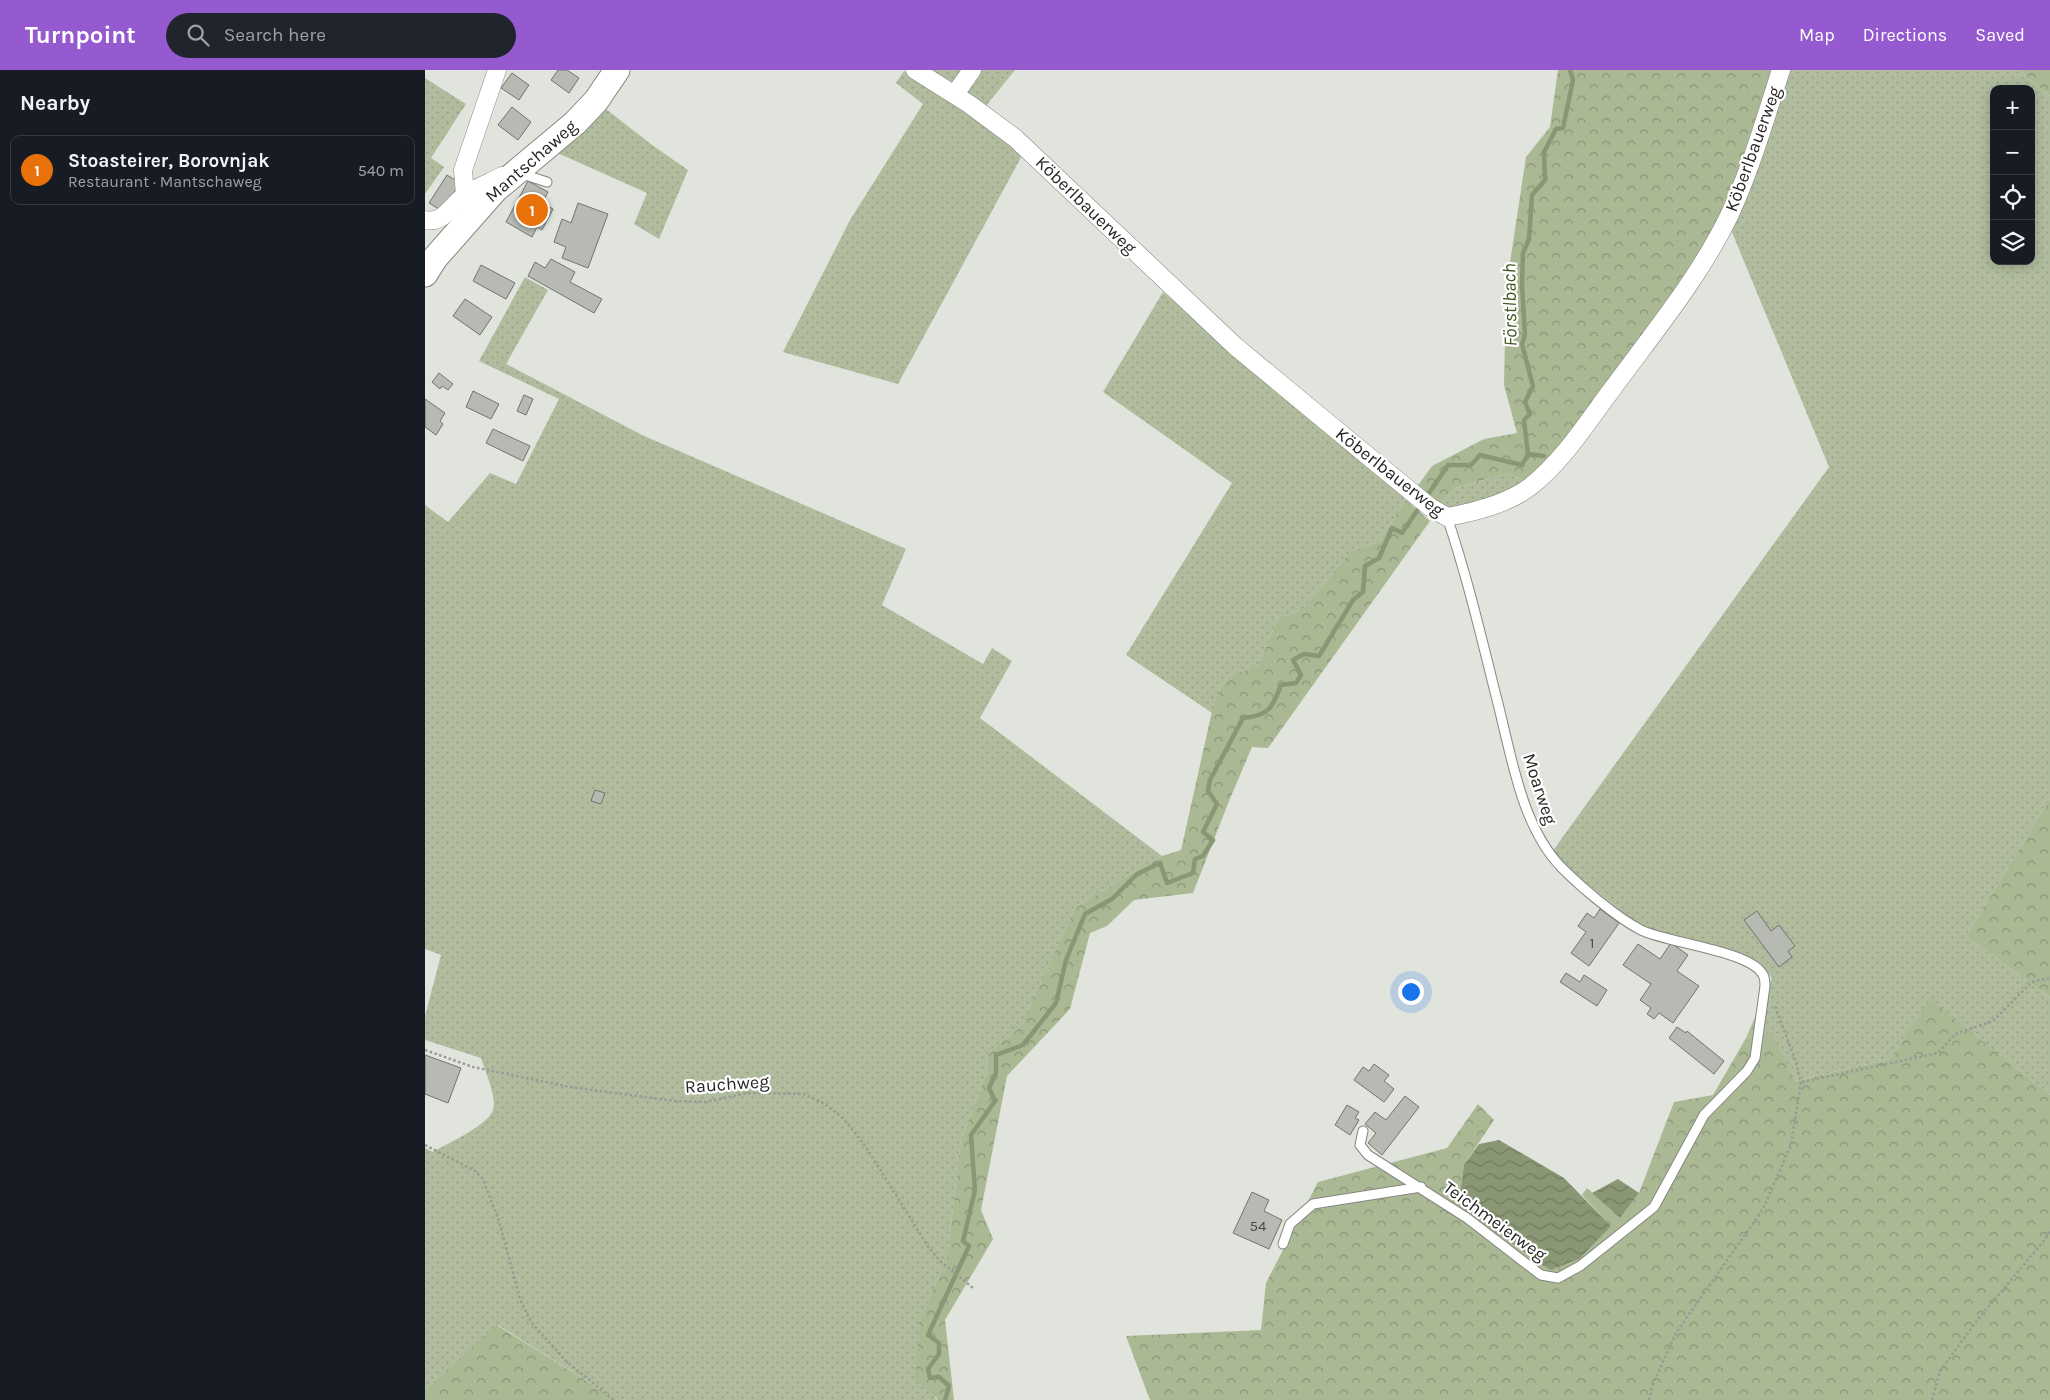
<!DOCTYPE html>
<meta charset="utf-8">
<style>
body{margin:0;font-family:Karla,sans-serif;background:#20242c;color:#f1f3f6}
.controls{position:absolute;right:15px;top:15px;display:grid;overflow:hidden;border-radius:10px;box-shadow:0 2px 12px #0003}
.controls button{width:45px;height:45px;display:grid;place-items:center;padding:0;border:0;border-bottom:1px solid #363941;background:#171b24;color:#f1f3f6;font:25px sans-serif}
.you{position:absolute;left:985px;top:921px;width:18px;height:18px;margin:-12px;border:4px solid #fff;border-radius:50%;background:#1a73e8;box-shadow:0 0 0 8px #1a73e833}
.badge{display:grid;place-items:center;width:32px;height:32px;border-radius:50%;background:#9559d0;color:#fff;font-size:16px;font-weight:700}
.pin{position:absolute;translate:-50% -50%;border:2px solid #fff;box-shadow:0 1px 5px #0006}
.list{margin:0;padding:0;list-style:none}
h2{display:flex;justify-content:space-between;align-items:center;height:65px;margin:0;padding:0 20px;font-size:21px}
h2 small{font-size:16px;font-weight:400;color:#9ea1a6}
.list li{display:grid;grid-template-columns:32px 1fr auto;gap:15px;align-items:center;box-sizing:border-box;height:70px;margin:0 10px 10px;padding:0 10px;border:1px solid #363941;border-radius:10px}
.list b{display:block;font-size:19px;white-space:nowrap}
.list p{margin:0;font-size:16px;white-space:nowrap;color:#9ea1a6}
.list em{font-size:16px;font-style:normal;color:#9ea1a6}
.icon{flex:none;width:28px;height:28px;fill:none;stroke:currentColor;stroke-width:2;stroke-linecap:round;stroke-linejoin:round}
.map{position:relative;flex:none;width:1625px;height:1330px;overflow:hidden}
header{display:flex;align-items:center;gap:30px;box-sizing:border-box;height:70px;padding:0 25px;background:#9559d0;color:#fff}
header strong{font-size:24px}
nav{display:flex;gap:28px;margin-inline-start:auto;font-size:18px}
.search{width:350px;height:45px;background:#20242c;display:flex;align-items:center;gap:12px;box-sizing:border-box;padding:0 18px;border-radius:28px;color:#9ea1a6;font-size:19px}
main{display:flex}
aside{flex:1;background:#171b24}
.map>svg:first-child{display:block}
</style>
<header>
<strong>Turnpoint</strong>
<div class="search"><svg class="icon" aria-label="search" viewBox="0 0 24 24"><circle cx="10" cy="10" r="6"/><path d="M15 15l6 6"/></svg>Search here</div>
<nav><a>Map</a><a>Directions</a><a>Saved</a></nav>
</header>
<main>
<aside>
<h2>Nearby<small></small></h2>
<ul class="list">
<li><span class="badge" style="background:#e8710a">1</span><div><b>Stoasteirer, Borovnjak</b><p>Restaurant · Mantschaweg</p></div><em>540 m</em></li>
</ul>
</aside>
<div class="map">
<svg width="1625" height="1330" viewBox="0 0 1625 1330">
<defs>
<pattern id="grass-dots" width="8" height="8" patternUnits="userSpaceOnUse" patternTransform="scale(1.25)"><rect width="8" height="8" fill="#b0bc9d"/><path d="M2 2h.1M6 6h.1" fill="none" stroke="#97a187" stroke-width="1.8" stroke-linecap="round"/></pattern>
<pattern id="forest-crowns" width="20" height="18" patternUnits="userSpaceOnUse" patternTransform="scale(1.25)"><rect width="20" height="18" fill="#aab894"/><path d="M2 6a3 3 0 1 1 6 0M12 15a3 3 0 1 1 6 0" fill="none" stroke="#8a9579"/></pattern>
<pattern id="water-waves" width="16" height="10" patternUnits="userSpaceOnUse" patternTransform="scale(1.25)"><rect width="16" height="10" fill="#8a9774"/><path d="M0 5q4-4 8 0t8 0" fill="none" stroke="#717b5f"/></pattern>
</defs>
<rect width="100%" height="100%" fill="#e1e4dd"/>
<g fill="url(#grass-dots)" fill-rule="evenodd">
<path d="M497 0H590L560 37Z"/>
<path d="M1359 0H1594L1625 26V729L1541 866 1625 927V1025L1505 930 1465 989 1369 1011 1347 962 1321 968 1347 908 1335 893 1302 880 1234 863 1211 853 1141 797 1127 782 1404 397 1304 155ZM1569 19H1606V191H1569Z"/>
<path d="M479 1 529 30 599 82 473 314 358 282 425 150 498 34 471 13Z"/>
<path d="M0 8 41 34 6 88 19 97 0 124Z"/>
<path d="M176 35 227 75 263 100 234 169 209 154 222 123 128 81Z"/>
<path d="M100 207 123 220 81 294 217 365 481 479 457 535 558 594 567 578 587 591 555 648 737 786 650 837 597 957 563 983 562 1001 536 1070 522 1188 494 1254 511 1330H192L73 1255 0 1320V1078L8 1082C21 1074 64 1055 68 1040 72 1027 60 1001 56 988L0 970V946L16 885 0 879V435L23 452 65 403 91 414 134 329 54 291Z"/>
<path d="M738 222 870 331 981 430 954 472 926 481 878 539 852 550 833 596 804 606 790 628 787 643 701 585 807 413 678 322Z"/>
<path d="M1084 403 1100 411 1086 422 1024 440 1013 436 1030 418Z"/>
</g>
<g fill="url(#forest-crowns)">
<path d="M1133 0H1346L1320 91 1288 167 1160 345 1117 397 1100 411 1084 403 1030 418 1013 436 991 418 1007 396 1059 369 1092 363 1079 315 1081 219 1101 87 1125 57Z"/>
<path d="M1594 0H1625V26Z"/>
<path d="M981 430 1005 451 843 678 827 677 804 731 768 823 709 830 682 856 665 863 645 939 582 1006 556 1140 568 1169 520 1250 529 1330H511L512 1328 490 1310 494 1253 522 1188 536 1070 562 1001 563 983 597 956 650 837 737 786 756 780 790 628 804 606 833 596 852 550 878 539 926 481 954 472Z"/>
<path d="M1625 729V927L1541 866Z"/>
<path d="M1505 929 1625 1025V1330H725L701 1266 836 1260 841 1213 893 1112 1022 1078 1053 1034 1069 1050 1039 1095 1034 1131 1059 1154 1125 1200 1186 1156 1157 1125 1162 1118 1195 1148 1214 1123 1249 1032 1288 1025 1321 968 1347 962 1370 1011 1465 989Z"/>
<path d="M72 1255 192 1330H0V1320Z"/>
</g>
<g fill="url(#water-waves)">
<path d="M1074 1070 1139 1108 1186 1156 1154 1189 1125 1200 1059 1154 1034 1131 1039 1095 1054 1074Z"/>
<path d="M1193 1109 1214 1123 1195 1148 1167 1123Z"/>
</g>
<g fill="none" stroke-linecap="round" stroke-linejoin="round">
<g stroke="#8a9774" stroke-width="4.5">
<path d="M1103 384 1119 386"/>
<path d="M1000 429 1023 395H1046L1055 385 1097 395 1103 384 1099 350 1105 344 1100 332 1108 316 1097 274 1100 265 1097 215 1098 183 1104 169 1107 125 1120 110 1119 82 1131 59 1138 58 1148 10 1145 0"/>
<path d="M520 1330 524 1316 514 1307 505 1308 503 1299 514 1284V1273L503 1265 544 1176 538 1171 550 1120 546 1065 570 1031 564 1018 571 1003V985L598 975 631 933 641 890 660 844 687 829 712 804 735 793 742 813 768 803 770 789 778 786 788 770 778 762 792 734 783 721 785 710 818 648C844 646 847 638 856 615L871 613 876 605 868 590 879 584 894 586 928 530 938 522 940 496 954 488 967 458 977 463 996 435"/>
</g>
</g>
<g fill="#b7bab3" stroke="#71736d">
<path d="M133 0H142L154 8 144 23 126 10Z"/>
<path d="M87 3 104 15 94 30 76 18Z"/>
<path d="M87 37 106 52 93 70 73 55Z"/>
<path d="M22 105 35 113 17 141 4 133Z"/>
<path d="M103 111 123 122 117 133 128 139 117 160 112 157 107 167 81 152Z"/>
<path d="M153 133 183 144 163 198 137 188 141 177 129 172 137 149 146 153Z"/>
<path d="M126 189 150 202 145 212 177 229 169 243 103 206 110 192 120 198Z"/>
<path d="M56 195 90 213 81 229 48 211Z"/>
<path d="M40 229 67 247 55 265 28 246Z"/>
<path d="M14 303 28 314 23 320 17 316 15 319 7 312Z"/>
<path d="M48 321 74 334 66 349 41 337Z"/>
<path d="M99 325 108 329 101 345 92 341Z"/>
<path d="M0 329 20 343 15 351 18 354 11 365 0 357Z"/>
<path d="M68 359 105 376 98 391 61 373Z"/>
<path d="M170 720 180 723 176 734 166 731Z"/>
<path d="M1175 839 1194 853 1164 896 1146 883 1161 862 1153 856 1162 843 1169 848Z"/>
<path d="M1332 841 1346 861 1354 855 1370 876 1363 881 1367 887 1354 897 1319 850Z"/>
<path d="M1246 873 1263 885 1252 901 1274 916 1248 953 1234 943 1229 949 1222 944 1226 938 1215 930 1226 914 1198 895 1213 874 1235 889Z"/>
<path d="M1141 903 1155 912 1159 905 1182 920 1172 936 1135 912Z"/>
<path d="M1252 957 1261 963 1262 961 1299 991 1289 1004 1244 968Z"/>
<path d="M0 985 36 998 23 1033 0 1024Z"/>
<path d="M949 994 964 1005 959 1011 969 1019 959 1032 929 1010 938 997 944 1001Z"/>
<path d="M980 1026 994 1037 957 1085 943 1073 951 1063 940 1054 950 1042 961 1050Z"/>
<path d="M922 1035 934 1042 930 1048 934 1050 925 1065 910 1055Z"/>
<path d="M827 1122 844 1130 839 1141 857 1150 844 1179 808 1163Z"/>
</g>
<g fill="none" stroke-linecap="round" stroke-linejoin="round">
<g stroke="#848780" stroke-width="11">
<g id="lane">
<path d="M94 103 122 112"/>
<path d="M938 1061 935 1075 943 1085 1042 1148 1116 1205 1133 1208 1155 1196 1229 1137 1279 1045 1322 1001 1330 988 1340 916C1340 913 1340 908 1338 905 1327 881 1242 873 1216 860 1191 847 1156 817 1136 797 1095 754 1086 682 1071 626 1056 566 1042 506 1022 447"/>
<path d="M858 1174 865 1154 888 1134 996 1117"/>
</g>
</g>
<g stroke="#848780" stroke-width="19">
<g id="street">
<path d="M490 0 544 34 590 68 810 276 955 396 1005 437 1022 447C1049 442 1083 434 1106 416 1139 390 1163 351 1188 318 1229 262 1274 208 1304 146 1326 99 1340 49 1356 0"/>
<path d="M530 24 547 0"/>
<path d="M40 125 38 100 72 0"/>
<path d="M0 150C20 154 27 133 42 124 53 117 66 112 77 106"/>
</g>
</g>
<g stroke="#848780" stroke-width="27">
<path id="secondary" d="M0 204 10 188 70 120 150 53 171 31 192 0"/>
</g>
<g stroke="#989a95" stroke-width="2.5" stroke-dasharray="2.5 2.5" stroke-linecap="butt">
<path d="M0 980 48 997 145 1017 250 1031 281 1032 322 1023 379 1024 400 1034 419 1049 441 1077 504 1178 516 1192 548 1218"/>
<path d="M1377 1012 1513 983 1530 964 1568 951 1607 912 1625 908"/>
<path d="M0 1075 50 1101 58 1109 74 1151 95 1229 106 1252 142 1292 189 1330"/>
<path d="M1224 1330 1228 1314 1251 1263 1338 1139 1366 1075 1376 1012 1371 992 1350 936"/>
<path d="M1507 1330 1515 1301 1554 1248 1618 1172 1625 1161"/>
</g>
<use href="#lane" stroke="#fff" stroke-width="9"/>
<use href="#street" stroke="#fff" stroke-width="18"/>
<use href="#secondary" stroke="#fff" stroke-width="25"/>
</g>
<g text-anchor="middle" stroke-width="4.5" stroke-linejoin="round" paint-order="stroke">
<g font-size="15" fill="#4a4b48">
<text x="1167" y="878">1</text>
<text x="833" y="1161">54</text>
</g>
<g font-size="18" fill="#252624" stroke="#fff">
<text transform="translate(1328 79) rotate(-70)" y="6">Köberlbauerweg</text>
<text transform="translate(106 91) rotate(-41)" y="6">Mantschaweg</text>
<text transform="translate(661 135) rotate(44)" y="6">Köberlbauerweg</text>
<text transform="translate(965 402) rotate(38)" y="6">Köberlbauerweg</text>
<text transform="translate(1115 719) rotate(72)" y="6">Moarweg</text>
<text transform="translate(302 1014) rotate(-4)" y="6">Rauchweg</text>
<text transform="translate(1070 1151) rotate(36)" y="6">Teichmeierweg</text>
</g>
<g font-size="19" font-style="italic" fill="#44561f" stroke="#fff">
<text transform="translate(1084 235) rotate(-91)" y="7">Förstlbach</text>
</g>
</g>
</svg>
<div class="controls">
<button>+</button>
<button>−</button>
<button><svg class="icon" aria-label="locate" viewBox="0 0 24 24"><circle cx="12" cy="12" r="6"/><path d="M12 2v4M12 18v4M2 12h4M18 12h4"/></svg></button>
<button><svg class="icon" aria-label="layers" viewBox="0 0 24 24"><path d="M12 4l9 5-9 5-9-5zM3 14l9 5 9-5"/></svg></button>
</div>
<div class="you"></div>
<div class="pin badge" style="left:107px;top:140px;background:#e8710a">1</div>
</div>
</main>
